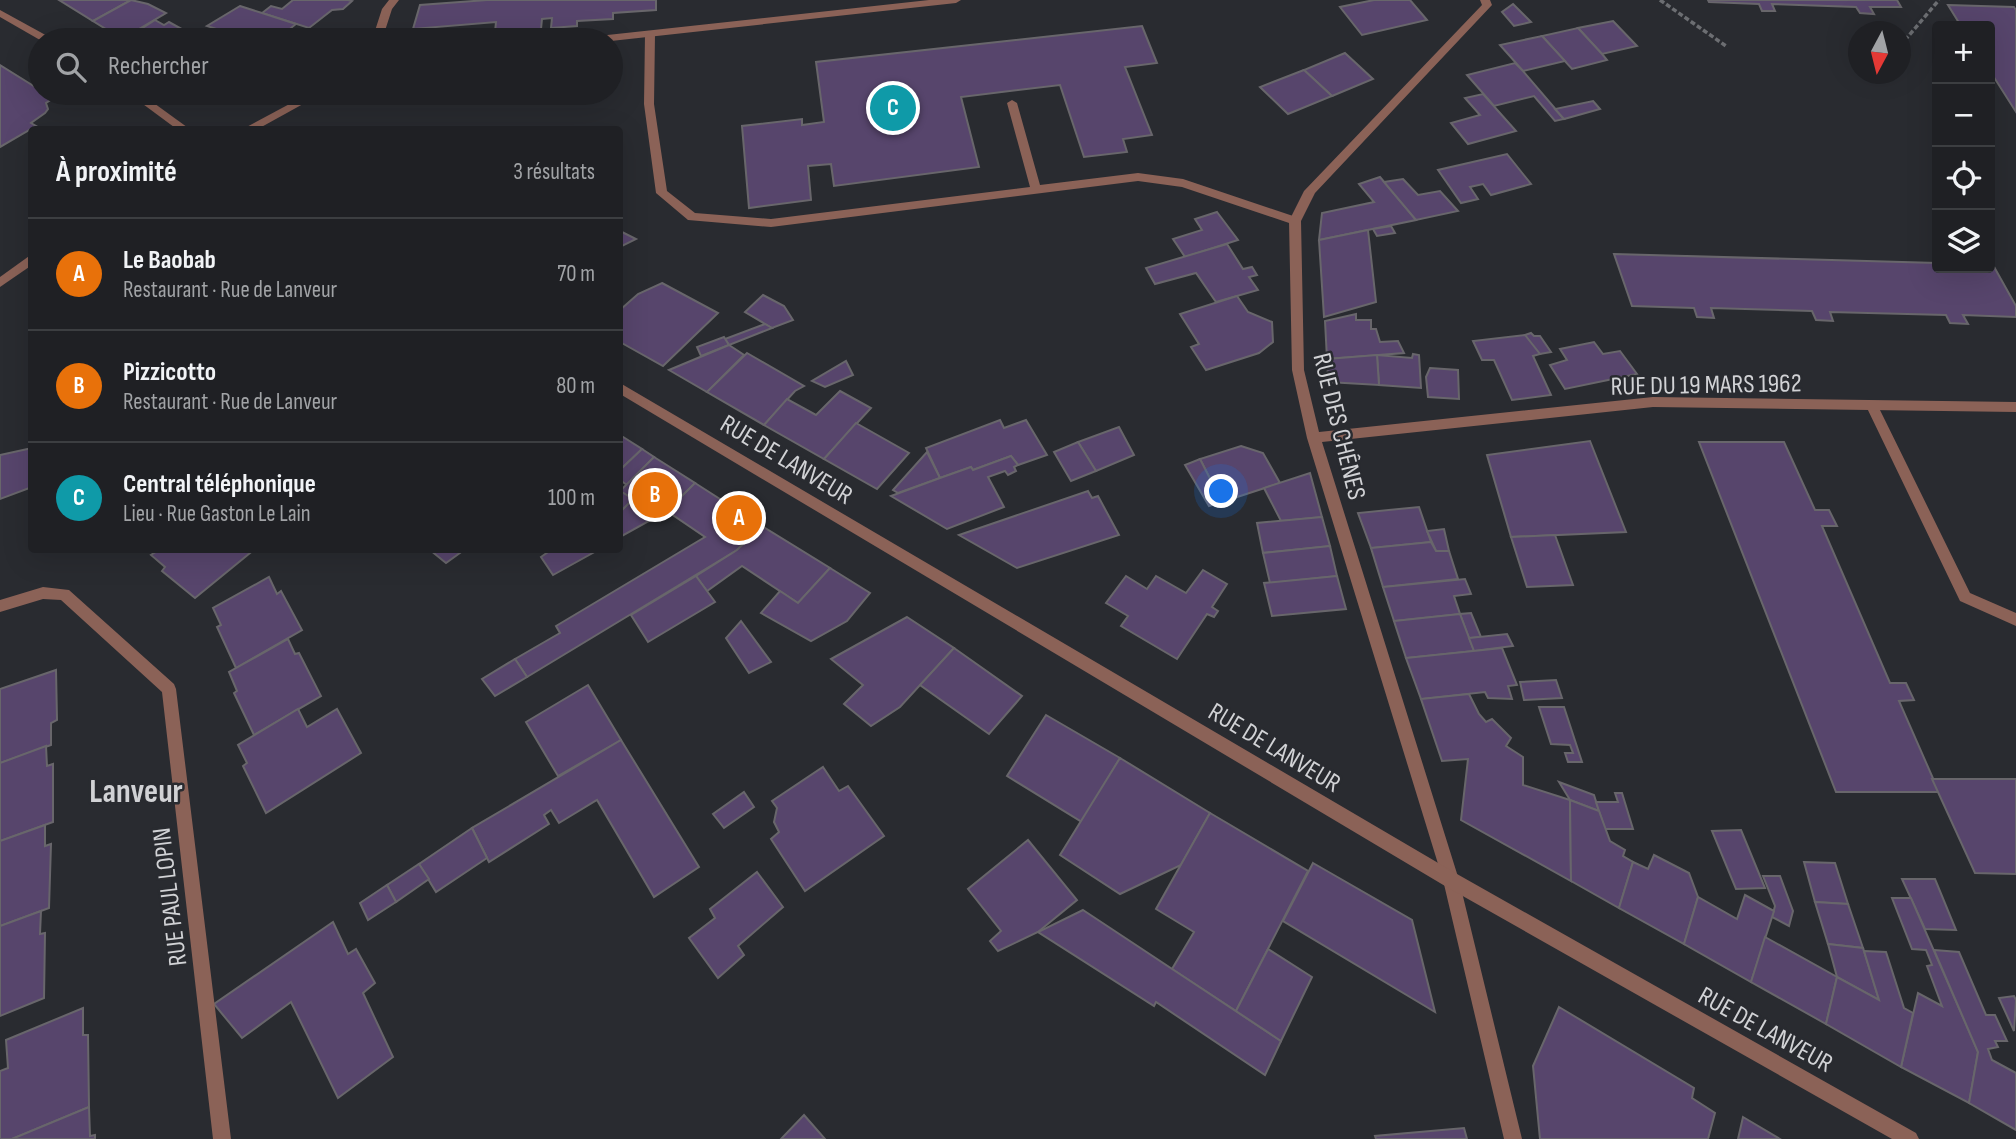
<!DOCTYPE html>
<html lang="fr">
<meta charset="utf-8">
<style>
body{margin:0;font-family:"Sofia Sans Condensed",sans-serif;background:#27282c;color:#f1f3f6}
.controls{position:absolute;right:21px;top:21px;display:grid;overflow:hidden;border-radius:7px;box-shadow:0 7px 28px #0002}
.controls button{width:63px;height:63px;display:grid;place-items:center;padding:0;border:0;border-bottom:2px solid #3c3e41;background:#1f2024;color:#f1f3f6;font:35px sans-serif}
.compass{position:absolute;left:1848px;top:21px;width:63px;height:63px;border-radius:50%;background:#1f2024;box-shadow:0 7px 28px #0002;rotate:187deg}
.you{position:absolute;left:1222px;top:492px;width:24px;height:24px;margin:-18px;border:5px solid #fff;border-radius:50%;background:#1a73e8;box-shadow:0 0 0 10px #1a73e833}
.badge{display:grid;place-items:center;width:46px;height:46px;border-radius:50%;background:#2563eb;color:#fff;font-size:23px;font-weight:700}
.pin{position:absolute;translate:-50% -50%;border:4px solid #fff;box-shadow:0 2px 7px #0006}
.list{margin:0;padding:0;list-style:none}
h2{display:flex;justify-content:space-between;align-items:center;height:91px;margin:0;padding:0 28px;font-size:30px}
h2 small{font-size:23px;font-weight:400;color:#a1a3a6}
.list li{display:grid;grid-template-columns:46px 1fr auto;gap:21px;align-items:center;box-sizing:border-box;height:112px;padding:0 28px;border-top:2px solid #3c3e41}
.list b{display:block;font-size:26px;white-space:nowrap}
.list p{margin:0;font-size:23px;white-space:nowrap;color:#a1a3a6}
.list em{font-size:23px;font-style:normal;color:#a1a3a6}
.icon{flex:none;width:38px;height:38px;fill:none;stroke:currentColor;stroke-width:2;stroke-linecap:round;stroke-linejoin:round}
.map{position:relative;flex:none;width:2016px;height:1139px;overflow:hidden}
.search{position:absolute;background:#1f2024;box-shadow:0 7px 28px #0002;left:28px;top:28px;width:595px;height:77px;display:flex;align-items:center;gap:18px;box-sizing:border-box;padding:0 24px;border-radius:38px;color:#a1a3a6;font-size:26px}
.panel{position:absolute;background:#1f2024;box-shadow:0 7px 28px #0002;left:28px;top:126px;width:595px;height:427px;border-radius:7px}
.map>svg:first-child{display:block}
</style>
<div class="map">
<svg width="2016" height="1139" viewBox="0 0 2016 1139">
<rect width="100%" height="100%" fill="#292b30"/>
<g fill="#57456c" stroke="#68666b" stroke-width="2">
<path d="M59 0H131L93 21Z"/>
<path d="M131 0 148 4 166 13 122 39 93 21Z"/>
<path d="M293 0H348L352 1 343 9 332 10 309 28 262 13 271 6 282 9Z"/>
<path d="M487 0H656V10L613 13V19L577 21V26L551 28 552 18 542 19 541 29 495 32 496 22 413 29 420 5Z"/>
<path d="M1374 0H1410L1427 20 1362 35 1340 7Z"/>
<path d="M1708 0H1897L1901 7H1870L1874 14 1860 13 1856 7 1772 4 1775 11H1762L1759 4 1709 2Z"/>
<path d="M1513 4 1531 22 1514 26 1502 12Z"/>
<path d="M1948 5 2014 7 2016 10V112L1990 71V26H1961Z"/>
<path d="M240 6 262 13 296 24 276 40H234L238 36 207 26Z"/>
<path d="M155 20 164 25 169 22 189 33 176 40H124Z"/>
<path d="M1613 21 1637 46 1602 54 1578 28Z"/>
<path d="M1142 26 1157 63 1125 67 1152 135 1123 139 1127 152 1084 157 1060 85 961 97 979 167 834 186 831 164 808 166 811 200 749 208 742 126 802 119V125L824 122 816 62Z"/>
<path d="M1578 28 1602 54 1607 60 1572 69 1542 36Z"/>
<path d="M1542 36 1565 61 1523 71 1500 45Z"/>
<path d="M1345 53 1373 79 1332 96 1304 70Z"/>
<path d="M1515 63 1523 71 1564 119 1555 121 1534 96 1494 106 1467 75Z"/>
<path d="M0 65 40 90V93L54 98 46 103 48 109 45 113 31 123 36 126 0 147Z"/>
<path d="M1304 70 1332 96 1288 114 1260 87Z"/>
<path d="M1483 94 1516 131 1468 144 1451 123 1480 115 1465 98Z"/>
<path d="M1593 101 1600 109 1564 119 1555 109Z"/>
<path d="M1507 154 1531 184 1491 195 1483 184 1470 187 1478 199 1461 203 1438 170Z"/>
<path d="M1380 177 1416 220 1319 240 1322 213 1374 202 1359 184Z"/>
<path d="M1403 179 1418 195 1440 191 1458 211 1416 220 1384 182Z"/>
<path d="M1217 212 1238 240 1185 257 1173 239 1202 230 1195 219Z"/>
<path d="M1391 226 1395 233 1377 236 1373 229Z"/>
<path d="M1368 230 1376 302 1324 317 1319 240Z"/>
<path d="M620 231 636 239 620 247Z"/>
<path d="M1227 244 1243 269 1252 267 1257 275 1249 277 1258 290 1216 302 1196 273 1155 284 1146 268Z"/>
<path d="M1614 254 1937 263V268H1990L1993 265 2016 306V317L1963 315 1968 324 1950 323 1946 315 1830 312 1833 321 1816 320 1812 311 1711 308 1714 318 1697 317 1694 308 1632 306Z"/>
<path d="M662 283 718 313 663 366 620 342V310L638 294Z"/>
<path d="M763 295 784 306 793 320 772 328 745 312Z"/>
<path d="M1237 296 1248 312 1272 322 1273 342 1259 353 1206 370 1191 347 1199 344 1180 314Z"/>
<path d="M1356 314V320H1371V329H1376L1380 342 1398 341 1404 353 1327 359 1325 321Z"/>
<path d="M765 324 772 328 729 345 725 339Z"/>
<path d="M1531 333 1534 336H1540L1551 352 1540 354 1536 351 1525 335Z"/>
<path d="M1525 335 1540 354 1533 356 1551 395 1512 400 1494 360H1482L1473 341Z"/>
<path d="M724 337 729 345 701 356 697 347Z"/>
<path d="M1594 342 1603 354 1620 351 1637 374 1565 389 1550 365 1567 360 1560 349Z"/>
<path d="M729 345 744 355 707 392 669 370Z"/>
<path d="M747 353 804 386 795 391 764 425 707 392Z"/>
<path d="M1413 354 1419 355 1421 388 1379 385 1377 355 1412 358Z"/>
<path d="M1377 355 1379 385 1328 382 1327 359Z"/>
<path d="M846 361 853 375 825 387 812 381Z"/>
<path d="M1430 368 1458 370 1459 399 1428 397 1426 377Z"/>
<path d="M840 391 871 408 824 459 764 425 787 399 816 415Z"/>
<path d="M1000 420 1004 428 1026 420 1047 455 1018 465 1011 456 973 470 971 467 940 478 926 448Z"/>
<path d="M856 423 909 453 877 489 824 459Z"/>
<path d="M1119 427 1134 455 1096 471 1078 442Z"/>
<path d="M620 435 642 449 620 470Z"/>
<path d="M1590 441 1626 532 1511 537 1487 455Z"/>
<path d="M1078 442 1096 471 1071 481 1054 452Z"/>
<path d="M1699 442H1784L1815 510H1829L1837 526H1822L1890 683H1906L1914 700 1899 701 1939 792H1836Z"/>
<path d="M1241 446 1263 453 1280 483 1222 502 1200 459Z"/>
<path d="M32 448V487L0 499V455Z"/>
<path d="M642 449 654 457 627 485 620 480V470Z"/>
<path d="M927 452 940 478 898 493 893 490Z"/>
<path d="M1011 456 1018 465 1014 467 1016 471 1008 475 1005 471 988 477 1004 507 947 529 891 496 940 478 971 467 973 470Z"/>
<path d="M654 457 695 483 667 511 620 537V512L633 499 620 491Z"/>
<path d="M1200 459 1222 502 1209 506 1185 465Z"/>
<path d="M1310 473 1322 517 1281 521 1264 488Z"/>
<path d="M695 483 762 526 737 550 527 677 515 659 560 633 556 626 705 537 667 511Z"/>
<path d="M620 491 633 499 620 512Z"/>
<path d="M1088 491 1092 498 1098 496 1119 535 1017 568 959 535Z"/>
<path d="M1419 507 1431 542 1371 548 1358 513Z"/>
<path d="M1322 517 1330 546 1263 553 1257 523Z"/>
<path d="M762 526 830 568 798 603 742 566 707 591 696 576 737 550Z"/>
<path d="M1444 529 1449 551H1436L1427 531Z"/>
<path d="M1555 535 1573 585 1527 587 1511 537Z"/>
<path d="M1431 542 1436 551H1449L1458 579 1383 587 1371 548Z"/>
<path d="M1330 546 1337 576 1270 583 1263 553Z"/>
<path d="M159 550H246L250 553 195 598 162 571 165 567 151 555Z"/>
<path d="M430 550H464L446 563Z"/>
<path d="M551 550H598L553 575 541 557Z"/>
<path d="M830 568 870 593 847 621 811 641 761 613 780 591 798 603Z"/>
<path d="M1203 570 1227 584 1212 607 1218 611 1214 617 1207 614 1177 659 1121 626 1128 616 1106 603 1126 576 1147 589 1156 576 1186 593Z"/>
<path d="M696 576 715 602 648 642 631 615Z"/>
<path d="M1337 576 1346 609 1272 616 1264 583Z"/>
<path d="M269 577 277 594 281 591 302 630 236 668 217 627 221 625 213 608Z"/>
<path d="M1465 579 1471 594 1454 596 1460 614 1394 621 1383 587Z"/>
<path d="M1471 613 1481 637 1469 638 1460 614Z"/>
<path d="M1460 614 1474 651 1406 658 1394 621Z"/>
<path d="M907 617 954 648 900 707 871 726 844 704 863 685 831 659Z"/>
<path d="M741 621 771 662 749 673 726 638Z"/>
<path d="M1507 634 1513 646 1474 651 1469 638Z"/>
<path d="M288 639 295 654 299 653 321 696 254 735 234 693 237 691 229 672Z"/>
<path d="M954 648 1022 696 989 734 920 685Z"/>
<path d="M1502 648 1517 685 1508 686 1512 699 1488 698 1485 692 1421 699 1406 658Z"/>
<path d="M515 659 527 677 495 696 482 679Z"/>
<path d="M56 670 57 720 51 723V745L0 763V689Z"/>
<path d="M1556 680 1562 698 1524 700 1520 682Z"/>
<path d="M588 685 621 740 558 776 526 722Z"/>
<path d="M1469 694 1479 714 1486 722 1492 719 1511 738 1506 746 1523 757V785L1570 800 1571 881 1461 820 1468 759 1442 761 1421 699Z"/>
<path d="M1539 707H1564L1582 762H1568L1565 753H1573L1570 745 1551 744Z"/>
<path d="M298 709 307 727 337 709 361 753 266 813 243 766 247 763 238 745Z"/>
<path d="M1046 715 1120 758 1082 822 1007 776Z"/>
<path d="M621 740 699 867 654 897 597 800 559 823 551 810 544 815 549 824 489 862 472 828Z"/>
<path d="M46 746 47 766 53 764V822L0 841V763Z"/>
<path d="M1120 758 1210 813 1181 865 1120 894 1060 855Z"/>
<path d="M823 767 839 791 848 786 884 836 805 891 771 839 779 832 774 822 777 808 772 801Z"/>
<path d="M1932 779H2016V874L1975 873Z"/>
<path d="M1559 782 1594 795 1599 811 1570 800Z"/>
<path d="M744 792 754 807 724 828 713 814Z"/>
<path d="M1615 793H1622L1633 829H1605L1596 802H1618Z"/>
<path d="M1570 800 1599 811 1610 841 1625 850 1623 856 1633 862 1619 908 1571 881Z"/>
<path d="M1210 813 1308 871 1236 1011 1172 969 1194 932 1156 909Z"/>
<path d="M45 825V846L51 844 49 908 0 926V841Z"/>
<path d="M472 828 487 858 436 892 419 864Z"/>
<path d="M1741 830 1765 888 1736 889 1712 831Z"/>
<path d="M1028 840 1077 900 1038 932 998 951 990 941 1001 931 968 889Z"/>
<path d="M1654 855 1689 873 1698 897 1684 944 1619 908 1633 862 1648 869Z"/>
<path d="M1804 862 1835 863 1848 904 1815 902Z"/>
<path d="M1313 863 1412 920 1435 1012 1283 921Z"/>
<path d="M419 864 429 879 396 902 387 885Z"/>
<path d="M757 872 783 907 738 946 744 955 718 978 689 938 715 918 710 909Z"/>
<path d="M1763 876H1780L1793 911 1789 926 1772 917 1775 906Z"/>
<path d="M1902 879H1935L1956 930 1925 929Z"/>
<path d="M387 885 396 902 368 920 360 903Z"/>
<path d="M1745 895 1774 911 1751 982 1684 944 1698 897 1737 919Z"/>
<path d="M1892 898H1911L1978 1052 1969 1103 1901 1067 1918 993 1942 1006 1927 966 1932 965 1926 950 1912 949Z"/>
<path d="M1815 902 1848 904 1863 948 1828 944Z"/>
<path d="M1083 910 1281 1041 1265 1075 1156 1002 1154 1006 1038 932Z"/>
<path d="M41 911 40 934 45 933 44 998 0 1016V926Z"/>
<path d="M333 922 348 954 356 949 375 983 363 993 393 1057 338 1098 291 1002 242 1038 214 1004Z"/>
<path d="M1765 937 1837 977 1826 1024 1751 982Z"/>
<path d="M1828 944 1863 948 1879 1000 1837 977Z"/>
<path d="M1268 949 1312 977 1281 1041 1236 1011Z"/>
<path d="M1934 950 1959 952 1986 1015H1995L2007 1041H1995L1998 1047 1988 1049 1992 1060 2016 1073V1130L1969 1103 1978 1052Z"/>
<path d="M1864 951 1886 952 1904 1008 1913 1013 1901 1067 1826 1024 1837 977 1879 1000Z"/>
<path d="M2014 996 2016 1000 2014 1031 1999 998Z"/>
<path d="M1559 1007 1694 1088 1692 1098 1715 1113 1708 1139H1540L1533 1066Z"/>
<path d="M83 1008V1035H88L89 1107 12 1139H0V1071L8 1068 6 1040Z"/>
<path d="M89 1107 90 1136 95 1135V1139H12Z"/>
<path d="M804 1115 825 1139H781Z"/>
<path d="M1743 1117 1780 1139H1738Z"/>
<path d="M1464 1128 1467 1139H1376L1375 1136Z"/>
</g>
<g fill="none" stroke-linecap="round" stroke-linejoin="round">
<g stroke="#6c6e72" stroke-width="3.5" stroke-dasharray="5 2.5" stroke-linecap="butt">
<path d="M1660 0 1726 46"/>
<path d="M1900 46 1939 0"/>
</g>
<g fill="#8b6257" fill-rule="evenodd">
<path d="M650 31 655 34 654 104 667 191 695 213 771 219 1030 187 1007 103 1012 100 1017 103 1040 185 1138 173 1183 179 1299 218 1301 221 1295 225 1182 187 1138 181 771 227 688 220 656 193 644 104 645 34Z"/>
<path d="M1872 401 1878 406 1970 593 2016 613V626L1960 601 1866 406Z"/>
</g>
<g fill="#8b6257" fill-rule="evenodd">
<path d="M389 0H399L392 9 382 40H372L382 9Z"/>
<path d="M929 0H961L956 3 611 41 584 40 589 37Z"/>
<path d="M1480 0H1490L1492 5 1315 193 1301 221 1304 370 1319 432 1653 397 2016 402V412L1653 407 1322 442 1459 880 1522 1139H1504L1443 880 1307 438 1292 370 1289 221 1304 191 1482 5Z"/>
<path d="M43 587 69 590 174 684 176 689 231 1139H213L162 692 61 600 43 599 0 612V600Z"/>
</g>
<g fill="#8b6257" fill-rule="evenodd">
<path d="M0 10 51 38 52 40H40L0 17Z"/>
<path d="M128 93H140L191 130H178Z"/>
<path d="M310 93H323L256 130H241Z"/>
<path d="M32 254V265L0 287V277Z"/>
<path d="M620 383 1457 874 1916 1133 1919 1139H1892L1445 886 620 394Z"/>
</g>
</g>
<g text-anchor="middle" stroke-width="5" stroke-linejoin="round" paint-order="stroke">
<g font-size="26" fill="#d1d2d5" stroke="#292b30">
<text transform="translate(1706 384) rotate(-1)" y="9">RUE DU 19 MARS 1962</text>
<text transform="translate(1340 426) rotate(76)" y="9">RUE DES CHÊNES</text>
<text transform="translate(787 459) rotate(31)" y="9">RUE DE LANVEUR</text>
<text transform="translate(1275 747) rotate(31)" y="9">RUE DE LANVEUR</text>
<text transform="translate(169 897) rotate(-97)" y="9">RUE PAUL LOPIN</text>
<text transform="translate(1766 1029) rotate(29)" y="9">RUE DE LANVEUR</text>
</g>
<g font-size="33" font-weight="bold" fill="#d1d2d5" stroke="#292b30">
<text x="136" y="802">Lanveur</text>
</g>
</g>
</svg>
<div class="controls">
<button>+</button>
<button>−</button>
<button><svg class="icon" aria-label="locate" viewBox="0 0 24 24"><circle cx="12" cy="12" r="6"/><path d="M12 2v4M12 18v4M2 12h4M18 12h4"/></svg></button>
<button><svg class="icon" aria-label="layers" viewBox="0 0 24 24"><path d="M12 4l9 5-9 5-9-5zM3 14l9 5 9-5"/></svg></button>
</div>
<svg class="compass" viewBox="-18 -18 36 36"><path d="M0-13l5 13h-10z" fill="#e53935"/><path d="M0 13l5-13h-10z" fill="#a1a3a6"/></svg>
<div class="you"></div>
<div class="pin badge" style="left:739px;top:518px;background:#e8710a">A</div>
<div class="pin badge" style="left:655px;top:495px;background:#e8710a">B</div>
<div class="pin badge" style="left:893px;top:108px;background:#0f9aa8">C</div>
<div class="search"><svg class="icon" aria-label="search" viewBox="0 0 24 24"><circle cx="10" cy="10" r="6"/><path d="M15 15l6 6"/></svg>Rechercher</div>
<section class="panel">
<h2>À proximité<small>3 résultats</small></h2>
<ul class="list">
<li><span class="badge" style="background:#e8710a">A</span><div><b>Le Baobab</b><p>Restaurant · Rue de Lanveur</p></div><em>70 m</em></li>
<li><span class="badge" style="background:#e8710a">B</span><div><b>Pizzicotto</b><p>Restaurant · Rue de Lanveur</p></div><em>80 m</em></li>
<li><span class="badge" style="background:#0f9aa8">C</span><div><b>Central téléphonique</b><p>Lieu · Rue Gaston Le Lain</p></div><em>100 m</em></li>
</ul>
</section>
</div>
